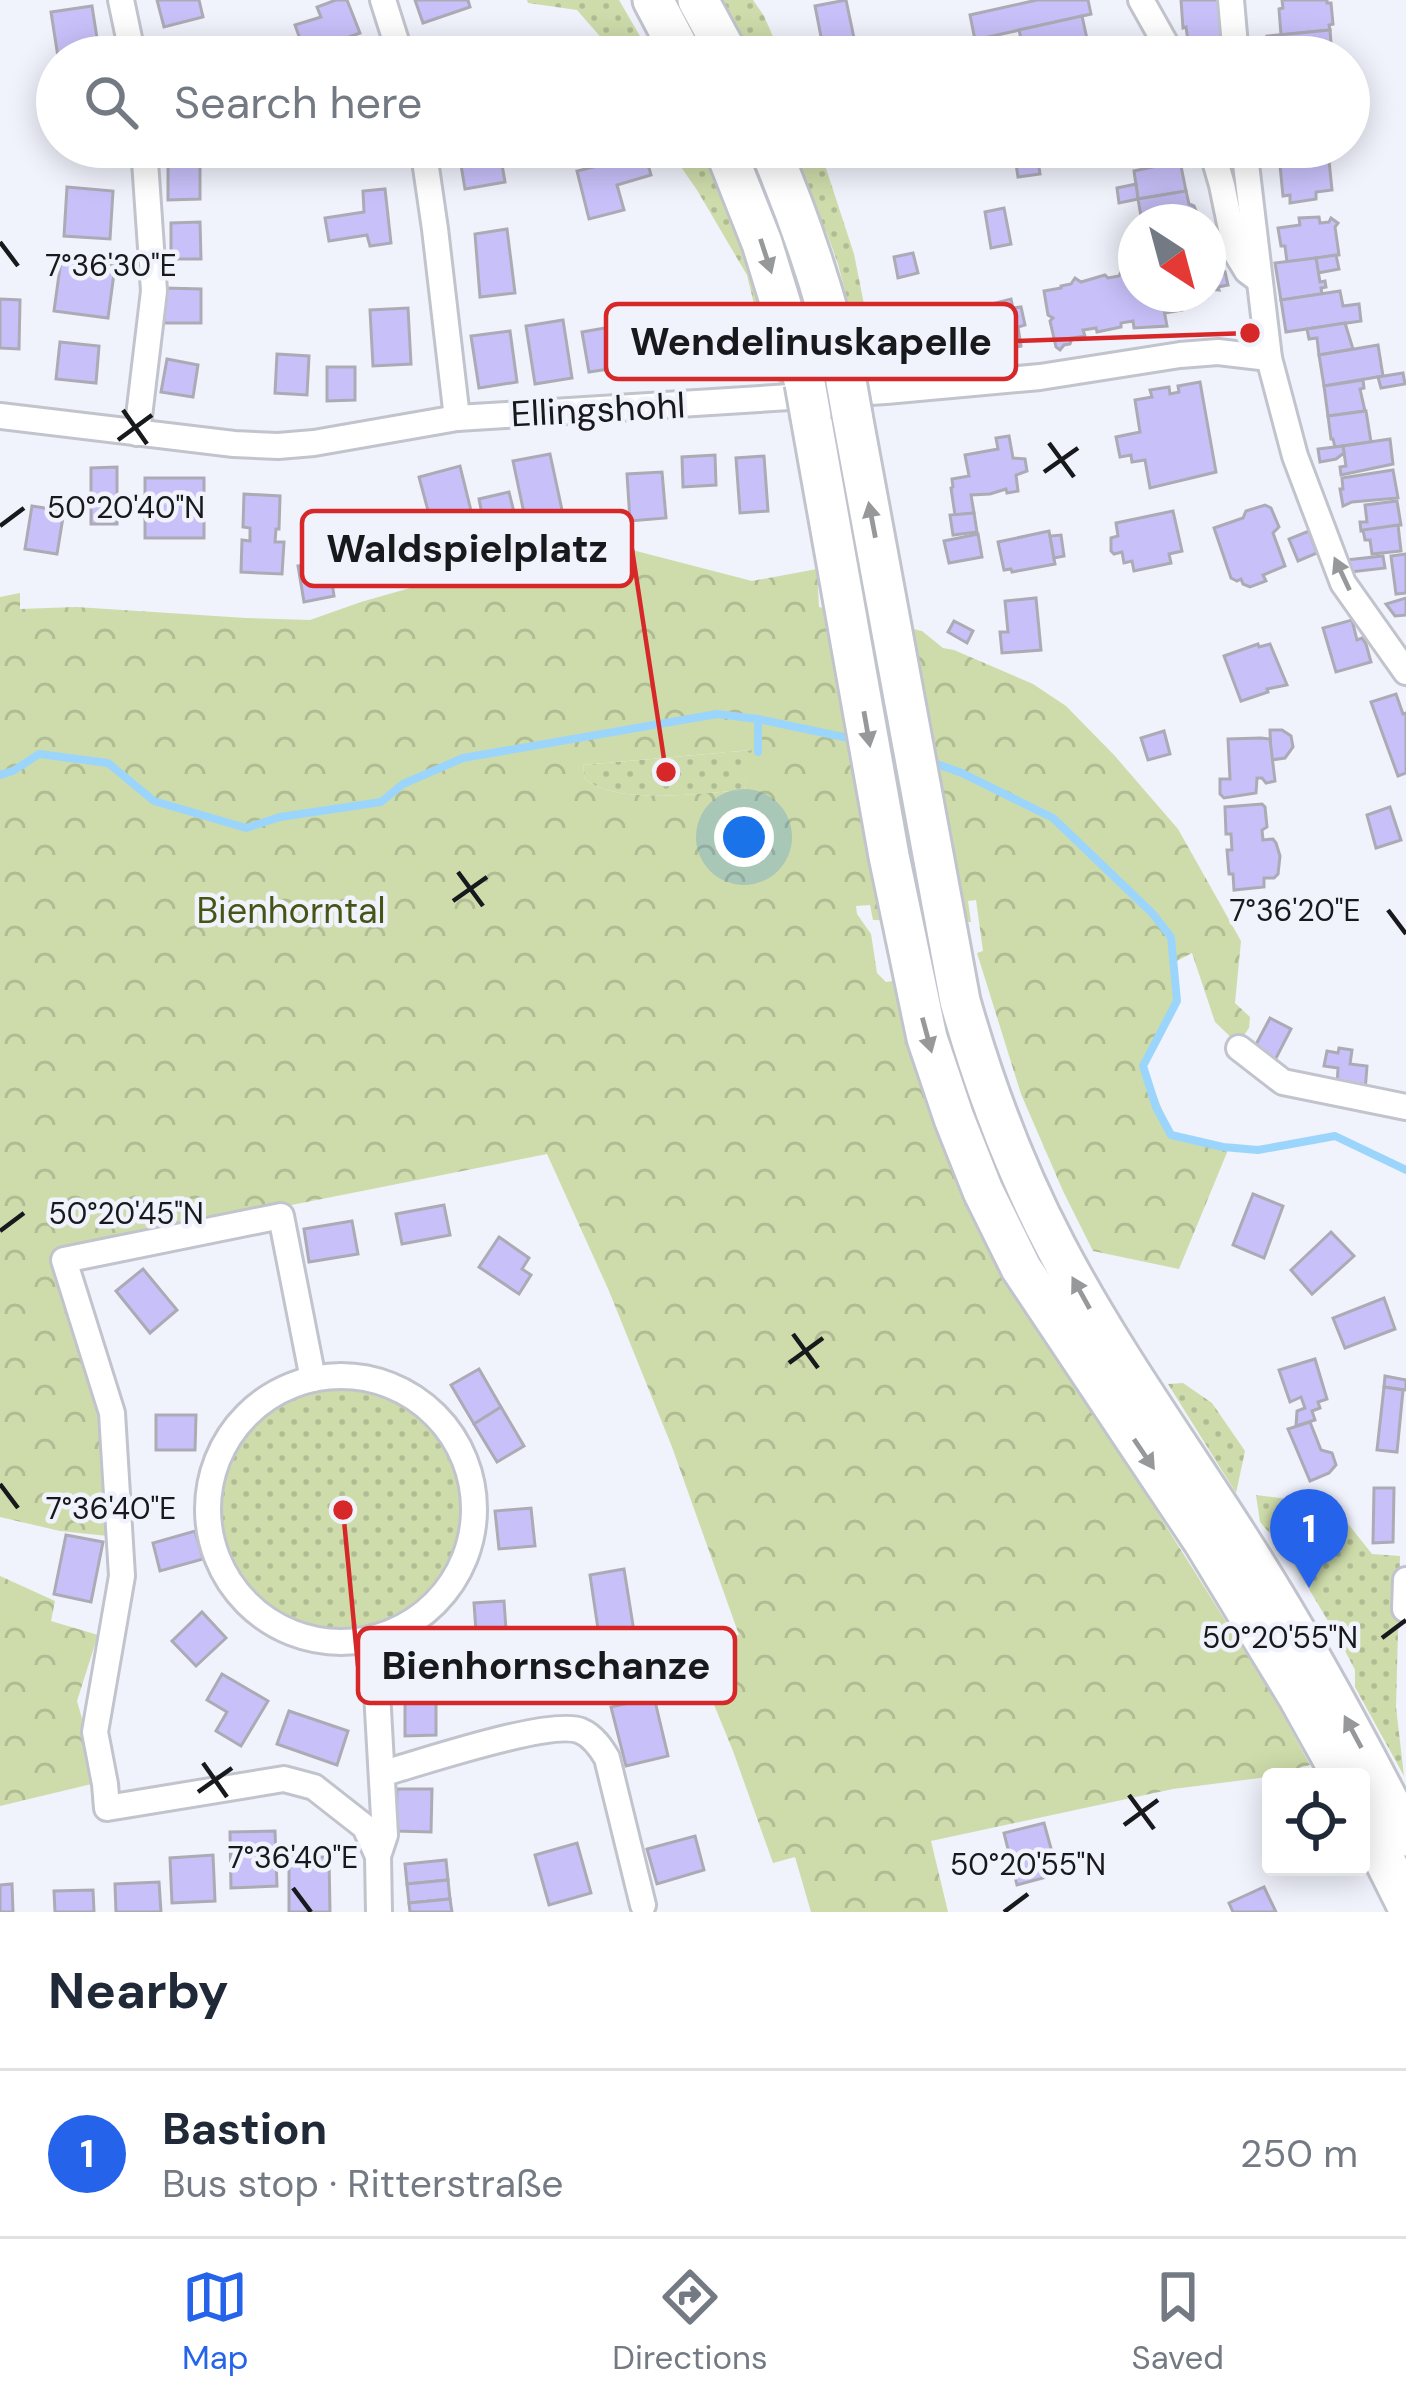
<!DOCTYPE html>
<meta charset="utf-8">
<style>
body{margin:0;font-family:"DM Sans",sans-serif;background:#f2f2f3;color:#1f2937}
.controls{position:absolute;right:36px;bottom:36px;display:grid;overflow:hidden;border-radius:12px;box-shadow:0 6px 30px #0003}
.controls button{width:108px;height:108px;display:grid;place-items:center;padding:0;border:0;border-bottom:3px solid #e0e1e3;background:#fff;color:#1f2937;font:60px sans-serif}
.compass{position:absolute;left:1118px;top:204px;width:108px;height:108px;border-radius:50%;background:#fff;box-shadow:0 6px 30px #0003;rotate:144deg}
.you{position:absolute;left:744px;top:837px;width:42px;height:42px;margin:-30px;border:9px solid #fff;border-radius:50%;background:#1a73e8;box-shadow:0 0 0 18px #1a73e833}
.badge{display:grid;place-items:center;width:78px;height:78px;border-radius:50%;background:#2563eb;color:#fff;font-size:39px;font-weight:700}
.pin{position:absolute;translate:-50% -99px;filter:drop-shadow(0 3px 6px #0008)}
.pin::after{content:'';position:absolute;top:63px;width:42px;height:36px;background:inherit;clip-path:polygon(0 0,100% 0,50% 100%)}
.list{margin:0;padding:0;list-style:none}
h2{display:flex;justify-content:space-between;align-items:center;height:156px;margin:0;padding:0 48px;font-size:51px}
h2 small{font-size:39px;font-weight:400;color:#747a83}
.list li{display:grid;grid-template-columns:78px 1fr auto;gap:36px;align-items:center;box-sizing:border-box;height:168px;padding:0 48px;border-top:3px solid #e0e1e3}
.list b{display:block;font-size:45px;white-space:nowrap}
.list p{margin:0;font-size:39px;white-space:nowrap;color:#747a83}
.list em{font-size:39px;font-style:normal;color:#747a83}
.icon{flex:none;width:66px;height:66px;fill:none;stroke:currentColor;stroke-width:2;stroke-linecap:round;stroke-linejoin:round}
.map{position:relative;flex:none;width:1406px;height:1912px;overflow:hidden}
.search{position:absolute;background:#fff;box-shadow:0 6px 30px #0003;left:36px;right:36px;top:36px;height:132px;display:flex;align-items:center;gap:30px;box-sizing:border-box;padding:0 42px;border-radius:66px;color:#747a83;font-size:45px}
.sheet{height:324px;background:#fff}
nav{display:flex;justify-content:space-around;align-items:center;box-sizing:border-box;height:168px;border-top:3px solid #e0e1e3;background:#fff;font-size:33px;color:#747a83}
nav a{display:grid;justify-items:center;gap:6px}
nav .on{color:#2563eb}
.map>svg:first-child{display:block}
</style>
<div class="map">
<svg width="1406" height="1912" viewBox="0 0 1406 1912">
<defs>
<pattern id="grass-dots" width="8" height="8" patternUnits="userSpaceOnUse" patternTransform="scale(3)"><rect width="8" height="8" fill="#cedcab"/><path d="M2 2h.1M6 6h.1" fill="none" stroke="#b0bc93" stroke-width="1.8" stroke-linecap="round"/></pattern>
<pattern id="forest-crowns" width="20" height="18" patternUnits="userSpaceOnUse" patternTransform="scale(3)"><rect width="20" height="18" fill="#cedcab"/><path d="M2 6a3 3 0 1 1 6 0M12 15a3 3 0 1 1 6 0" fill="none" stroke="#b0bc93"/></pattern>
</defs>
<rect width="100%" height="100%" fill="#f0f2fc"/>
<g fill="url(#grass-dots)">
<path d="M527 0H619L652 57H618L577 10 528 3Z"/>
<path d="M716 0H753L764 16 782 57H745Z"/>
<path d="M667 147H699L756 271 789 381 781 384 771 375 747 275 697 190Z"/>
<path d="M787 147H819L854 254 878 374 867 375 838 264 826 231 817 232Z"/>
<path d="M753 750 744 790C701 793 620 806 585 779L583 765Z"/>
<path d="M1183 1383 1212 1403 1245 1451 1236 1493 1168 1384Z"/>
<circle cx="343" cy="1509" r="123"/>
<path d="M1256 1495 1333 1505 1372 1554 1400 1556 1396 1707 1404 1776 1355 1687V1670L1340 1641 1288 1554 1260 1522Z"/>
</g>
<g fill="url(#forest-crowns)" fill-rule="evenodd">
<path d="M586 538 752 581 817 569 819 607 922 631 943 648 954 650 1033 684 1066 706 1114 755 1178 829 1241 941 1235 1003 1250 1017 1249 1028 1238 1044 1215 1022 1192 953 1175 962 1179 1000 1145 1067 1171 1132 1224 1144 1228 1150 1179 1269 1093 1251 1063 1191 1021 1094 977 953 983 951 976 900 968 901 971 922 873 920 870 905 856 906 857 914 871 934 877 973 886 982 899 980 1059 1356 1274 1698 1310 1765 1260 1778 1173 1789 931 1841 948 1912H811L795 1857 773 1863 733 1751 690 1646 739 1635 672 1447 609 1291 547 1154 57 1252 101 1414 108 1536 60 1531 0 1517V597L20 593V609L76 607 246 618 310 620 361 602ZM752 750 744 790C701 793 620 806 585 779L583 765Z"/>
<path d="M0 1576 55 1601 51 1621 98 1635 77 1701 100 1782 0 1806Z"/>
</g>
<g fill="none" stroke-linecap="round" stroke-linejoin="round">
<g stroke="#9cd5fb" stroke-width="8">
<path d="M758 752V719"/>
<path d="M931 762 962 773 1053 818 1152 913 1171 937 1177 1001 1143 1066 1156 1107 1171 1135 1223 1147 1258 1150 1335 1136 1406 1170"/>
<path d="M0 775 13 771 39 754 108 763 154 801 246 828 280 817 381 802 403 784 463 758 717 714 758 719 853 739"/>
</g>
</g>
<g fill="#c8c0f9" stroke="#acabb5" stroke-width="3">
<path d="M157 0H199L203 17 164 27Z"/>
<path d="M336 0H347L360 33 305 53 295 25 321 17 317 7Z"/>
<path d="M415 0H468L470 7 423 23Z"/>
<path d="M846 0 858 57H825L815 6Z"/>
<path d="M1037 0H1088L1091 14 975 40 970 15Z"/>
<path d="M1181 0H1223L1227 41 1189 48 1186 27 1183 28Z"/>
<path d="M1282 0H1327V3H1331L1333 24 1329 25 1330 30 1281 35 1279 9 1283 8Z"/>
<path d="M92 6 99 51 58 57 51 12Z"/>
<path d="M1082 16 1091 57H1025L1019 30Z"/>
<path d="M1330 30 1332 57H1274V53H1270L1267 36Z"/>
<path d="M465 43 468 57H439L437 48Z"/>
<path d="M90 147H117L118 162 91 164Z"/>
<path d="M458 147H499L505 182 465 189Z"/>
<path d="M605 147H643L651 175 617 185 624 210 589 219 577 171 610 163Z"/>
<path d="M1328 151 1332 190 1316 192V199L1290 203V195L1283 196 1279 155Z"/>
<path d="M168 159H200V199L168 200Z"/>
<path d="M1038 160 1040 174 1018 177 1016 164Z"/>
<path d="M1180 161 1186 191 1138 199 1134 171Z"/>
<path d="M1136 184 1138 199 1119 203 1117 188Z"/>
<path d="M67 187 113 191 110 239 64 236Z"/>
<path d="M385 189 391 243 370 246 367 235 329 241 325 218 364 212 363 191Z"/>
<path d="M1186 191 1189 204 1194 206 1197 213 1190 217 1191 222H1142L1138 199Z"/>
<path d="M1004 208 1011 244 991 248 985 212Z"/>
<path d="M1319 217 1320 223 1329 222 1331 218 1338 223 1335 227 1339 255 1287 262 1285 246H1281L1278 228 1300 225 1299 218Z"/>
<path d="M200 222 201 259H171V223Z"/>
<path d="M507 229 515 293 480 297 475 234Z"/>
<path d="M913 253 918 273 898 278 894 257Z"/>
<path d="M1336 255 1339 269 1318 273 1316 258Z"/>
<path d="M1316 258 1320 282 1325 281 1326 287 1321 288 1322 294 1281 300 1275 263Z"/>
<path d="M1208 259 1212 272 1216 275 1225 272 1228 285 1218 287 1219 290 1208 289Z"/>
<path d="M61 260 115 266 108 318 54 311Z"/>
<path d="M1122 270 1129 274 1136 273V294H1161L1167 326 1134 328 1133 321 1121 323V327L1097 332 1096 328 1083 330 1085 336 1072 338 1070 344 1064 345 1060 350 1056 347 1050 321 1053 318 1048 315 1044 291 1061 288V286L1071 284 1075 278 1081 282 1105 275 1108 278 1119 276Z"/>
<path d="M164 288 201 289V323H164Z"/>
<path d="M1340 291 1343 306 1359 304 1361 321 1286 332 1281 300Z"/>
<path d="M1161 294H1207V297L1181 302 1182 310 1165 313Z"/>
<path d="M0 299 20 300 19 349 0 348Z"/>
<path d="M1011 299 1013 308 1021 307 1025 325 1018 327 1021 346 985 354 976 308Z"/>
<path d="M408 308 411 364 373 366 370 310Z"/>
<path d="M563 320 572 378 535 384 526 326Z"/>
<path d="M1345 323 1353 349 1319 355 1317 338 1309 339 1307 329Z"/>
<path d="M628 324 635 365 589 372 582 332Z"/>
<path d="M510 331 517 382 479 388 471 336Z"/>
<path d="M60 342 99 346 96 383 56 379Z"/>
<path d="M1378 345 1383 376 1324 386 1319 355Z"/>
<path d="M277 354 309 356 307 395 275 393Z"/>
<path d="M167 359 198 365 193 397 161 392Z"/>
<path d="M327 367H355V400L327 401Z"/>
<path d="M1403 373 1405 384 1381 388 1378 377Z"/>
<path d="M1363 380 1364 388 1360 389 1365 411 1328 416 1324 386Z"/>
<path d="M1200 382 1216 472 1150 488 1145 460 1132 462 1131 455 1120 457 1116 437 1140 432 1135 400 1152 397 1150 390 1169 387 1170 394 1179 392 1178 386Z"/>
<path d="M1366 411 1371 442 1335 447 1333 439H1331L1328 416Z"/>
<path d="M1009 436 1013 458 1025 459 1027 471 1016 475 1018 491 1007 493 1006 489 990 494 971 495 974 513 955 515 951 488 953 487 952 479 969 476 965 455 998 449 996 438Z"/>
<path d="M1390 439 1393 464 1341 475 1340 467 1346 466 1343 446Z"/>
<path d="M1343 446 1344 453 1336 459 1320 462 1318 449Z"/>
<path d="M550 454 562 510 525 518 513 461Z"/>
<path d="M715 455 716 485 683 487 682 457Z"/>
<path d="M764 456 768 511 740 513 736 458Z"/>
<path d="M460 466 476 531 437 544 419 477Z"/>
<path d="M117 467V524H91V468Z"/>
<path d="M1393 470 1398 498 1352 502 1343 506 1340 489H1343L1342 478Z"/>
<path d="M662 472 666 518 630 521 627 474Z"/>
<rect x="145" y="478" width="59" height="60"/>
<path d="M509 492 516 520 485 529 479 499Z"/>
<path d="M244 494 280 496 279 529H276L275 542H284L282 574 241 572 242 540 250 541V528L243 527Z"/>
<path d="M1397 501 1401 525 1361 531 1360 522H1367L1365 505Z"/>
<path d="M1265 505 1271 508 1279 527 1273 533 1285 566 1263 575 1266 581 1250 587 1243 584 1241 579 1237 581 1231 578 1214 528 1243 518 1246 511Z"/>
<path d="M32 506 64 511 57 554 25 549Z"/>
<path d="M1173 511 1182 551 1169 554 1171 563 1134 571 1132 561 1124 563 1122 552 1114 554 1111 551V538L1118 536 1116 523Z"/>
<path d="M974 513 977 532 953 535 950 515Z"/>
<path d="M1398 525 1401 551 1372 554 1370 540H1365L1363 530Z"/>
<path d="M1049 531 1055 564 1012 572 1011 569 1004 570 998 542Z"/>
<path d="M1309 531 1317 553 1298 561 1289 539Z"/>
<path d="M978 534 982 557 949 563 944 541Z"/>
<path d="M1061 535 1064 556 1054 558 1050 536Z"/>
<path d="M1406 554V593L1396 594 1391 556Z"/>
<path d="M1383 556 1385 568 1351 572 1346 560Z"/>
<path d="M329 560 334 596 304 602 298 566Z"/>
<path d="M1036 598 1041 650 1002 653 1000 632H1008L1005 601Z"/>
<path d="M1406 598V615L1395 616 1386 604Z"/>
<path d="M1352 620 1357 640 1362 638 1366 644 1371 662 1336 672 1323 628Z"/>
<path d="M954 621 973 631 967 643 948 632Z"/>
<path d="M1258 644 1259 647 1270 644 1287 685 1267 689 1268 692 1241 701 1224 656Z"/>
<path d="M1396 694 1403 714 1406 713V773L1398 776 1371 702Z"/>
<path d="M1270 730H1282L1291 736 1293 747 1285 758 1271 760Z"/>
<path d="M1164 731 1170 754 1148 760 1141 738Z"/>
<path d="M1261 738 1270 739 1275 781 1266 783 1262 778H1257L1256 793 1224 798 1220 794V779H1230L1228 739Z"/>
<path d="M1262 804 1265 807 1267 827 1262 830 1263 840 1273 839 1276 843 1280 856 1278 874 1274 878H1264V887L1234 890 1233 874H1229L1227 850H1232L1231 834H1226L1225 807Z"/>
<path d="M1390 807 1401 840 1376 848 1367 815Z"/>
<path d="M1270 1018 1291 1029 1273 1064 1252 1052Z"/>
<path d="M1339 1048 1352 1050 1350 1064 1367 1066 1365 1092 1337 1087 1338 1068 1324 1066 1327 1051 1338 1053Z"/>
<path d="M1253 1194 1283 1206 1264 1258 1233 1245Z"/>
<path d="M444 1205 450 1235 402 1244 396 1214Z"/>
<path d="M352 1221 358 1254 309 1262 304 1229Z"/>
<path d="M1331 1232 1354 1256 1312 1294 1291 1270Z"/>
<path d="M499 1237 529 1258 522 1269 531 1275 519 1294 479 1267Z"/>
<path d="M143 1269 177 1310 150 1333 116 1291Z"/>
<path d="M1384 1298 1395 1329 1345 1348 1333 1318Z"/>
<path d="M1315 1359 1327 1399 1318 1402 1320 1408 1312 1411 1315 1420 1296 1426 1297 1411 1305 1408 1301 1397 1290 1402 1279 1370Z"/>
<path d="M479 1369 501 1407 474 1424 451 1385Z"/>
<path d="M1385 1376 1406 1380V1390L1384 1387Z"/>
<path d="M1384 1387 1403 1390 1397 1452 1377 1450Z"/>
<path d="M501 1407 524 1446 497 1462 474 1424Z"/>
<path d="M156 1415H196L195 1450H156Z"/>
<path d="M1310 1422 1321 1450 1332 1453 1336 1465 1329 1473 1310 1481 1288 1429Z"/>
<path d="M1374 1488H1394L1393 1542 1373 1543Z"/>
<path d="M531 1508 535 1546 499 1549 495 1511Z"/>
<path d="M195 1531 203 1559 160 1571 153 1543Z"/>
<path d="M66 1535 103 1542 91 1602 54 1594Z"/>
<path d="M624 1569 636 1644 601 1649 590 1575Z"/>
<path d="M504 1601 507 1644 477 1646 474 1603Z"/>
<path d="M202 1612 226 1638 196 1666 172 1641Z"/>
<path d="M222 1674 268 1701 241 1746 216 1731 227 1712 207 1700Z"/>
<path d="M405 1691H436V1735L405 1736Z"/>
<path d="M654 1697 668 1756 626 1766 611 1707Z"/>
<path d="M289 1711 348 1731 337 1765 277 1744Z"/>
<path d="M397 1789H432L431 1832 396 1831Z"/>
<path d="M1044 1823 1058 1874 1017 1885 1004 1833Z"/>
<path d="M275 1831 277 1886 231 1888 230 1832Z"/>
<path d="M695 1836 704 1870 657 1884 647 1849Z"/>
<path d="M577 1843 591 1893 549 1905 535 1855Z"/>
<path d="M213 1855 215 1901 172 1903 170 1858Z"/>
<path d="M289 1857H329L330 1912H289Z"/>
<path d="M446 1860 448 1880 407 1884 405 1864Z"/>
<path d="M448 1880 450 1899 409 1903 407 1884Z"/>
<path d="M159 1882 161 1912H116L115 1884Z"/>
<path d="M12 1884 13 1912H0V1885Z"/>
<path d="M1264 1887 1276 1912H1233L1229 1903Z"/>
<path d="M93 1890 94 1912H55L54 1891Z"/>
<path d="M450 1899 452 1912H410L409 1903Z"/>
</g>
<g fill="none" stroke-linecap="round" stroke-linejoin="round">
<g stroke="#c2c4cd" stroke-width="30">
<g id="minor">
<path d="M121 0 133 57"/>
<path d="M383 0 401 57"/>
<path d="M1141 0 1173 57"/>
<path d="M1231 0 1236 57"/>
<path d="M423 147 435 229 457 418"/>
<path d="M1211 147 1222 185 1236 253 1247 271 1259 280"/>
<path d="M1244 147 1269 358 1295 456 1343 583 1406 672"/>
<path d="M0 416 234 444 278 446 314 443 457 418 886 391 1040 377 1180 355 1218 352 1269 358"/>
<path d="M137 433 154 291 144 147"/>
<path d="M1239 1048 1283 1082 1406 1107"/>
<circle cx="341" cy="1509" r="133"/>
<path d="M313 1379 281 1216 64 1260 112 1413 122 1576 95 1732 105 1784 107 1808 284 1779 314 1787 365 1827 378 1856"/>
<path d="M1405 1609 1406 1580"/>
<path d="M374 1638 385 1835 378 1856 379 1912"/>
<path d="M384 1773C420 1763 552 1718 581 1731 593 1736 601 1748 607 1758L643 1905"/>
</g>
</g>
<g stroke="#c2c4cd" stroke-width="45">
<g id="trunk">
<path d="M653 0 683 57"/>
<path d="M698 0 729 57"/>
<path d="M724 147 762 243 805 383"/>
<path d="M769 147C802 223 827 301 846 381"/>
<path d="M852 415 960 1001C984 1086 1015 1169 1056 1247 1110 1350 1178 1444 1240 1541 1301 1636 1355 1735 1406 1836"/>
<path d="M811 417 889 856 927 1038 954 1118 983 1191 1021 1268 1204 1542 1298 1696 1343 1777"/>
<path d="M1361 1813 1406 1903"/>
</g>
</g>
<use href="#minor" stroke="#fff" stroke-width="24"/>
<use href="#trunk" stroke="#fff" stroke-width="39"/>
<g stroke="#c2c4cd" stroke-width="45" stroke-linecap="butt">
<g id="trunk-bridge">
<path d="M846 381 852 415"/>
<path d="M805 383 811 417"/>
</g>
</g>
<use href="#trunk-bridge" stroke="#fff" stroke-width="39"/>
</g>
<defs><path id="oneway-solid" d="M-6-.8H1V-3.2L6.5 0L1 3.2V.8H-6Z" transform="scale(3)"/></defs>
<g fill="#979899">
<use href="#oneway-solid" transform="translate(766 256) rotate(72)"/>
<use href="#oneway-solid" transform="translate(872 520) rotate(-101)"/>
<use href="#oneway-solid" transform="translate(1342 574) rotate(-115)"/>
<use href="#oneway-solid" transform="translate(867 729) rotate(80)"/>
<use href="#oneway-solid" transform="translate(927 1035) rotate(75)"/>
<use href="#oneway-solid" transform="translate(1081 1293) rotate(-119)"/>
<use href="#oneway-solid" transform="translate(1144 1454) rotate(56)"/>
<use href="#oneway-solid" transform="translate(1353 1732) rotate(-118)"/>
</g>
<path fill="none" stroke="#18191c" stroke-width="4.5" d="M0 242 18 266M123 410 147 444M118 440 152 415M1049 443 1074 477M1044 472 1078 448M0 526 24 508M458 872 483 906M453 901 487 877M1388 910 1406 934M0 1231 24 1213M793 1334 818 1368M789 1363 823 1338M0 1484 18 1508M1382 1638 1406 1620M203 1763 227 1797M198 1792 232 1768M1129 1795 1154 1829M1124 1825 1158 1800M293 1888 311 1912M1004 1912 1028 1894"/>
<g text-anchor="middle" stroke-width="9" stroke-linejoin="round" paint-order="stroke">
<g font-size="36" fill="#18191c" stroke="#f0f2fc">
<text transform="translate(598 409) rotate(-3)" y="13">Ellingshohl</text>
</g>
<g font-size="36" fill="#475415" stroke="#f0f2fc">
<text x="291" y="923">Bienhorntal</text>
</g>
</g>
<g font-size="30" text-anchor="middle" fill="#18191c" stroke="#f0f2fc" stroke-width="9" stroke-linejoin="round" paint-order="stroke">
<text x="111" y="276">7°36'30"E</text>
<text x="126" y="518">50°20'40"N</text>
<text x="1295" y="921">7°36'20"E</text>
<text x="126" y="1224">50°20'45"N</text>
<text x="111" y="1519">7°36'40"E</text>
<text x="1280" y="1648">50°20'55"N</text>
<text x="293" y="1868">7°36'40"E</text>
<text x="1028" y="1875">50°20'55"N</text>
</g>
<path fill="none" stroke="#d62828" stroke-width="4.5" d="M1250 333L1016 341M666 772L632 549M343 1510L358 1666"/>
<g fill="#d62828" stroke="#f0f2fc" stroke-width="4.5">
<circle cx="1250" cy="333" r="12"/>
<circle cx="666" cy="772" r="12"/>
<circle cx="343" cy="1510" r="12"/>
</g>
<g fill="#f0f2fc" stroke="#d62828" stroke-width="4.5">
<rect x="606" y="304" width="410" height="75" rx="12"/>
<rect x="302" y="511" width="330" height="75" rx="12"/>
<rect x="358" y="1628" width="377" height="75" rx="12"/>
</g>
<g font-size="39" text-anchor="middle" font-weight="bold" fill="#18191c">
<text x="811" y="355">Wendelinuskapelle</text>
<text x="467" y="562">Waldspielplatz</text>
<text x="546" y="1679">Bienhornschanze</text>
</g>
</svg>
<div class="controls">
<button><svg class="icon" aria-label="locate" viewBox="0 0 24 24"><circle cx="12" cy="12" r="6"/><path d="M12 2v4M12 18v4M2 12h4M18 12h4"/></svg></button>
</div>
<svg class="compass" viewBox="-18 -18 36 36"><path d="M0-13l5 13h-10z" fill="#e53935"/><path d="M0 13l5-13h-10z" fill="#747a83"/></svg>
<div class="you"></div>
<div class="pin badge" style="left:1309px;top:1588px">1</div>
<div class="search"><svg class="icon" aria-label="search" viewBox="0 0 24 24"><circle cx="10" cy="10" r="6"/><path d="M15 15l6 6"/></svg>Search here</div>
</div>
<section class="sheet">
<h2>Nearby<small></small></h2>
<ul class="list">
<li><span class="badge">1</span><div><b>Bastion</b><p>Bus stop · Ritterstraße</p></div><em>250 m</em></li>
</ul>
</section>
<nav>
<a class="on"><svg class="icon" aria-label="map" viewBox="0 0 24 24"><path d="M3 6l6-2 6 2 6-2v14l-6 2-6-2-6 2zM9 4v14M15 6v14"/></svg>Map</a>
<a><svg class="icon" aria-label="directions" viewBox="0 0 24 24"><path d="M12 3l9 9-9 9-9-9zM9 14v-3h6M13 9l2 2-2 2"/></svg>Directions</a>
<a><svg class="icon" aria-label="saved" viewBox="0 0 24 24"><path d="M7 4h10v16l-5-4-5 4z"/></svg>Saved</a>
</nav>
